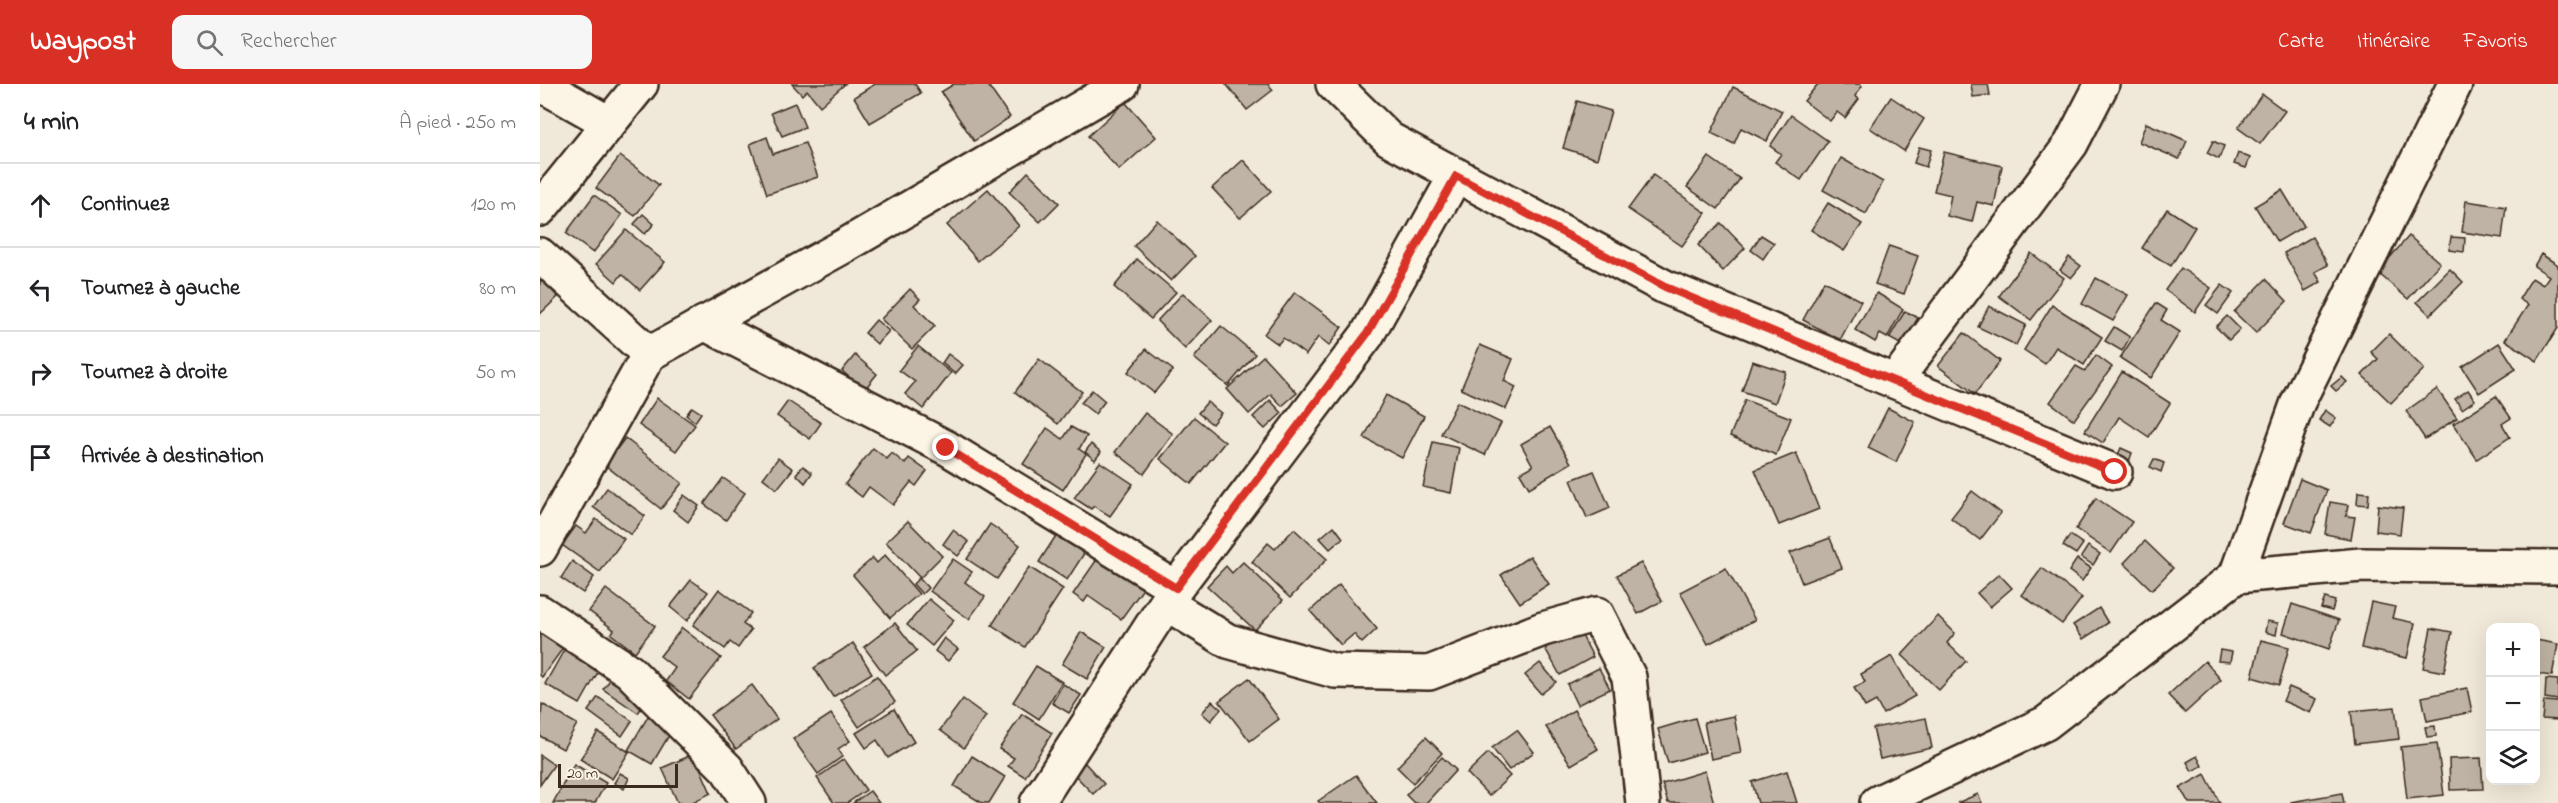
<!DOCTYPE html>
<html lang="fr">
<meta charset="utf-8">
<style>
body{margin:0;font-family:"Indie Flower",sans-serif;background:#f6f6f6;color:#202124}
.controls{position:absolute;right:18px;bottom:18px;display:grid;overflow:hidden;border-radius:12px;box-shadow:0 6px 24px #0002}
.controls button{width:54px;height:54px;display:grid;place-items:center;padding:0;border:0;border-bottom:2px solid #e0e0e0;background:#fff;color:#202124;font:30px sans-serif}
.scale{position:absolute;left:18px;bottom:15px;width:120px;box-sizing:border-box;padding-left:6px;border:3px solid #3b2a1e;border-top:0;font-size:16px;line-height:21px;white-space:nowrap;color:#3b2a1e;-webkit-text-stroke:4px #fcf5e5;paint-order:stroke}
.stop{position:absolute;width:18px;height:18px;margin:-14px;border:4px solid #d93025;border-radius:50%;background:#fff}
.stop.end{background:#d93025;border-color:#fff;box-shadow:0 2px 6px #0008}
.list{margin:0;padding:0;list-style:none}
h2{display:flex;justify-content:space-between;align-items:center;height:78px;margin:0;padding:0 24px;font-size:26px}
h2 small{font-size:20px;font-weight:400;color:#757577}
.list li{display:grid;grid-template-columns:39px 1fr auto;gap:18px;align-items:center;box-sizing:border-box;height:84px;padding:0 24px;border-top:2px solid #e0e0e0}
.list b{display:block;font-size:22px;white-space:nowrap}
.list em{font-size:20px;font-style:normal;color:#757577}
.icon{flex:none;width:33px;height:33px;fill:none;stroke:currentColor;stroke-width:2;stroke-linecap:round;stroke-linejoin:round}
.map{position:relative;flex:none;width:2018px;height:719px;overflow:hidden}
header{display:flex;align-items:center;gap:36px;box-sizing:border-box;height:84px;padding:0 30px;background:#d93025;color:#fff}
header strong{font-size:28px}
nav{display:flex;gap:33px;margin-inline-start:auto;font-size:21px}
.search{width:420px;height:54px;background:#f6f6f6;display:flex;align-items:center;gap:15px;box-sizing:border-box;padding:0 21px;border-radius:12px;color:#757577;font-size:22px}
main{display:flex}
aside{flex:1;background:#fff}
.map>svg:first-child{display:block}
</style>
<header>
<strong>Waypost</strong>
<div class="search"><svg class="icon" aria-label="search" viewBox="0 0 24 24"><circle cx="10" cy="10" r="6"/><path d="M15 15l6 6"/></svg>Rechercher</div>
<nav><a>Carte</a><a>Itinéraire</a><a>Favoris</a></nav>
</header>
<main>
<aside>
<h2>4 min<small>À pied · 250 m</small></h2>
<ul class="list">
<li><svg class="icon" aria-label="ahead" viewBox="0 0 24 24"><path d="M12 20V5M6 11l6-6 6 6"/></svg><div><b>Continuez</b></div><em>120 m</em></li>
<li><svg class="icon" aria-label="left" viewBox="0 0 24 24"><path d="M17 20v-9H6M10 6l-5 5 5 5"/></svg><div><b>Tournez à gauche</b></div><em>80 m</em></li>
<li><svg class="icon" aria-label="right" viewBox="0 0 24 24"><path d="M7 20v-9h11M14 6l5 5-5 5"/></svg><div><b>Tournez à droite</b></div><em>50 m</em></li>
<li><svg class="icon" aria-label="arrive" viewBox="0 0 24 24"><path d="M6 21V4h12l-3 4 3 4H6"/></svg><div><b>Arrivée à destination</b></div></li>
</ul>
</aside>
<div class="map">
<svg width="2018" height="719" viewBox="0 0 2018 719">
<rect width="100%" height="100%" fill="#f0e9d9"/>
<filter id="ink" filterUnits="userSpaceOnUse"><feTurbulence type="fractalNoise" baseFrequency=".0167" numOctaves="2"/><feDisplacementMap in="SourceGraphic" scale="12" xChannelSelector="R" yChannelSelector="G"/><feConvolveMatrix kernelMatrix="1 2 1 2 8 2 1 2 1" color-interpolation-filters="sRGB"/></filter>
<g filter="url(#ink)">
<g fill="#beb3a4" stroke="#3b2a1e" stroke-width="1.5">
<path d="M252 0H305L280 22 267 6 262 11Z"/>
<path d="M335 0H375L381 9 330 39 314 13Z"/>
<path d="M414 0H447L470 33 434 57 401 8Z"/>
<path d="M686 0H728L733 6 707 26Z"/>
<path d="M1278 0H1320L1322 2 1315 12 1319 15 1305 34 1297 28 1290 37 1264 17Z"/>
<path d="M1431 0H1448L1450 11 1433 13Z"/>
<path d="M1193 3 1242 27 1227 57 1201 44 1194 60 1171 49Z"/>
<path d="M1722 10 1745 27 1720 60 1698 44Z"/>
<path d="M1351 13 1384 35 1364 67 1330 44Z"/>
<path d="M1037 17 1071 27 1057 75 1023 64Z"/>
<path d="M585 18 616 53 579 86 548 52Z"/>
<path d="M255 19 265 43 242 52 231 29Z"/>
<path d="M1251 31 1288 57 1261 96 1235 78 1241 70 1230 62Z"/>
<path d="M1606 39 1647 57 1639 75 1599 58Z"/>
<path d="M227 53 233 70 265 59 278 93 227 110 210 60Z"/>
<path d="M1673 57 1684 62 1679 75 1667 69Z"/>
<path d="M1379 63 1391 66 1386 83 1374 79Z"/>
<path d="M1404 68 1462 82 1454 122 1437 118 1432 138 1407 132 1411 111 1394 107Z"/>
<path d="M1698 69 1710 74 1706 84 1694 80Z"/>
<path d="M80 72 119 101 95 132 56 104Z"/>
<path d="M1169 73 1200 95 1178 125 1147 103Z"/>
<path d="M1301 74 1343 98 1326 130 1283 106Z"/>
<path d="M703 76 731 107 700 134 672 104Z"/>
<path d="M488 88 519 119 500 138 469 108Z"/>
<path d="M1113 91 1166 129 1142 162 1088 125Z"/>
<path d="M448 105 479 142 438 177 407 141Z"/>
<path d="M1742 106 1764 142 1737 158 1715 122Z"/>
<path d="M54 111 82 131 53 169 26 149Z"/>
<path d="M1926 117 1966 123 1962 154 1922 148Z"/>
<path d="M1288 119 1322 140 1304 167 1271 146Z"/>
<path d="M1627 125 1655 143 1631 182 1602 164Z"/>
<path d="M103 130 114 140 105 150 94 140Z"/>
<path d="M617 136 655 172 631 197 594 162Z"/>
<path d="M1181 139 1205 164 1183 187 1158 161Z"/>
<path d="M86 146 125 178 100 206 82 190 76 198 56 180Z"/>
<path d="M1221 151 1234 159 1223 175 1211 166Z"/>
<path d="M1869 152 1900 179 1868 215 1837 188Z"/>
<path d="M1772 153 1788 181 1775 188 1781 198 1765 207 1744 169Z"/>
<path d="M1911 153 1925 154 1924 168 1909 166Z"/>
<path d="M1349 162 1378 172 1364 210 1335 200Z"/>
<path d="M1491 169 1524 194 1491 236 1459 212Z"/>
<path d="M2001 170 2018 181V244L1997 277 1965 256 1988 221 1979 215 1992 194 2003 201 2009 192 1994 182Z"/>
<path d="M1529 173 1541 182 1531 194 1520 186Z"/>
<path d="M597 175 636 208 611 235 574 203Z"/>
<path d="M1641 184 1671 204 1655 228 1625 206Z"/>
<path d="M1910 185 1923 198 1890 231 1877 218Z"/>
<path d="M0 194 18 213 0 230Z"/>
<path d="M1556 194 1588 211 1573 237 1542 220Z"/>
<path d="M1726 195 1747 217 1716 249 1694 228Z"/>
<path d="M1284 197 1321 217 1300 256 1263 236Z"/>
<path d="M1682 201 1693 209 1678 230 1666 221Z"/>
<path d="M370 205 380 215 374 221 395 242 372 265 341 235Z"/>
<path d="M755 208 802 243 789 262 778 253 766 271 743 254 738 260 724 250Z"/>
<path d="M643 209 672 236 645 265 617 237Z"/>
<path d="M1337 209 1363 225 1347 254 1340 250 1335 258 1315 246Z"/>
<path d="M1616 219 1627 226 1621 236 1640 248 1611 294 1580 274Z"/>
<path d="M1512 221 1562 253 1544 281 1516 263 1505 280 1484 266Z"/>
<path d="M1449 222 1486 241 1476 261 1438 243Z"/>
<path d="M1365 227 1378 234 1362 261 1349 254Z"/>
<path d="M1687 232 1700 245 1689 256 1676 243Z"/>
<path d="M336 236 349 247 337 260 325 249Z"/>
<path d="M681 242 715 270 688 302 654 274Z"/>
<path d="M1574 243 1590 253 1582 267 1565 257Z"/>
<path d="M1424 249 1460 277 1435 310 1398 282Z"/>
<path d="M1849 250 1884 285 1851 319 1822 291 1838 275 1831 268Z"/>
<path d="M1959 259 1976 285 1939 309 1922 283Z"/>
<path d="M940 261 973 275 964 297 976 303 966 325 921 305Z"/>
<path d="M378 262 411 289 383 325 365 310 375 298 359 286Z"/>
<path d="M606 265 633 286 614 309 588 288Z"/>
<path d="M408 270 423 281 415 290 402 279Z"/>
<path d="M315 271 337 290 324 306 302 287Z"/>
<path d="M1556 271 1572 283 1534 336 1510 318 1536 282 1545 287Z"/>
<path d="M723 272 757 309 742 322 731 310 709 330 687 305Z"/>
<path d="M499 275 542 308 518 340 475 308Z"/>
<path d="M1212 277 1246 288 1235 319 1202 307Z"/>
<path d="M1582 288 1630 319 1609 353 1579 333 1563 359 1545 347Z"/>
<path d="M1802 293 1807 298 1796 307 1791 302Z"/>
<path d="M1897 305 1917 334 1885 355 1866 327Z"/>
<path d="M552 306 565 317 555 330 541 319Z"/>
<path d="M1928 306 1935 316 1922 325 1915 315Z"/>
<path d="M846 311 884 332 862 374 824 354Z"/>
<path d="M1956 312 1971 334 1962 340 1970 353 1937 375 1913 340Z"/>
<path d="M117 314 155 341 136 367 99 341Z"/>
<path d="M730 316 742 329 725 345 713 333Z"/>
<path d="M1205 316 1251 334 1236 371 1190 352Z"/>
<path d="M248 317 281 339 270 355 237 332Z"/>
<path d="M667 318 681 329 672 340 658 329Z"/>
<path d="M917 318 961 339 945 371 901 350Z"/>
<path d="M152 323 161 329 155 338 146 331Z"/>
<path d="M1348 324 1375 338 1356 378 1328 364Z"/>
<path d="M1785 326 1796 334 1790 343 1779 336Z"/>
<path d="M605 329 633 350 604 390 575 368Z"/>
<path d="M654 333 685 358 651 400 620 375Z"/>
<path d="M531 343 547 352 539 365 546 370 523 406 483 380 507 344 523 355Z"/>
<path d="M1010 343 1031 379 989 404 980 389 993 382 981 360Z"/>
<path d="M85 354 142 399 121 425 65 381Z"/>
<path d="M893 358 919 364 911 409 883 403Z"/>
<path d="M551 360 561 368 555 376 545 368Z"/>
<path d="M333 364 347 375 352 369 365 380 369 374 387 387 376 402 371 398 353 421 329 403 322 413 305 400Z"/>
<path d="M1581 364 1592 369 1589 378 1577 373Z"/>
<path d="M1256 369 1279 425 1239 441 1215 386Z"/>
<path d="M238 374 253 385 237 405 223 394Z"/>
<path d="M1614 375 1624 379 1621 388 1610 383Z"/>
<path d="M560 378 593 400 570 432 554 422 551 425 534 414Z"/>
<path d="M263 382 272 389 265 399 256 390Z"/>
<path d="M1054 387 1070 424 1047 434 1031 396Z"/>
<path d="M183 394 205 409 186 436 164 420Z"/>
<path d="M1760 395 1787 406 1771 449 1744 439Z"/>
<path d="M67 404 105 432 91 451 53 423Z"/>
<path d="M1432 407 1461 429 1440 456 1411 434Z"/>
<path d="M1818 408 1829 409 1828 421 1817 420Z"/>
<path d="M144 411 159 422 148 438 133 426Z"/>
<path d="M1556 414 1592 438 1571 469 1536 445Z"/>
<path d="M1790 418 1808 421 1806 432 1815 433 1811 455 1785 450Z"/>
<path d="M1838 421 1863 424 1860 450 1836 447Z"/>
<path d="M56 435 84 455 60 488 22 461 36 442 46 449Z"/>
<path d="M368 437 402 472 380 494 346 458Z"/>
<path d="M450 440 480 461 457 495 427 475Z"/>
<path d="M794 442 803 454 790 465 780 454Z"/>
<path d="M754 445 787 475 750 514 712 478 728 459 735 465Z"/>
<path d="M413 446 429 458 418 472 403 460Z"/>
<path d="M517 450 545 468 527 496 499 478Z"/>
<path d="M1530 451 1543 460 1536 470 1523 462Z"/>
<path d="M1290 454 1302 484 1262 499 1250 469Z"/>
<path d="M1605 457 1633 484 1612 506 1584 479Z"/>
<path d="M1548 462 1560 470 1553 481 1541 473Z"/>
<path d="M345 471 379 510 350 534 313 491 333 474 337 479Z"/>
<path d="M560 471 605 502 581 535 548 512 544 518 533 510Z"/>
<path d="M990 472 1009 500 980 519 961 491Z"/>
<path d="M413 475 432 488 425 498 445 513 429 535 390 507Z"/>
<path d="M1537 475 1551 484 1542 497 1529 487Z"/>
<path d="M32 477 54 493 43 509 21 494Z"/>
<path d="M703 478 743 516 715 546 667 502 686 482 692 489Z"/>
<path d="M1101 479 1122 517 1098 530 1077 491Z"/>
<path d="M489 483 523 505 485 563 452 541Z"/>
<path d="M1186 484 1215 536 1168 560 1140 508Z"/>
<path d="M1502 484 1542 514 1522 540 1482 511Z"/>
<path d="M1459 490 1472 504 1450 523 1437 509Z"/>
<path d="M379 494 388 504 382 510 373 500Z"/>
<path d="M151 496 168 508 147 537 130 523Z"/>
<path d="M799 501 837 545 822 559 814 550 801 561 770 527Z"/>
<path d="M66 505 115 542 95 568 71 550 74 546 49 527Z"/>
<path d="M179 505 211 529 203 540 211 546 198 564 190 558 185 565 153 541Z"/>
<path d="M1785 514 1795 517 1792 527 1781 524Z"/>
<path d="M389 515 414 536 392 562 367 541Z"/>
<path d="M1831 518 1855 523 1852 534 1875 539 1867 574 1821 564Z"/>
<path d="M1752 520 1799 536 1789 565 1743 549Z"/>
<path d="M1559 524 1568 539 1543 555 1533 541Z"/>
<path d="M1398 532 1415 549 1407 559 1426 577 1399 606 1362 571Z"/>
<path d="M1727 537 1738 539 1736 551 1725 548Z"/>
<path d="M355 539 377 567 345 591 324 563Z"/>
<path d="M142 544 181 574 149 615 126 597 135 584 120 572Z"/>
<path d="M1891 544 1912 548 1904 588 1883 584Z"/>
<path d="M1039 546 1053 573 1020 591 1005 564Z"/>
<path d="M0 547 23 564 2 593 0 591Z"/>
<path d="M541 548 566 563 547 595 522 580Z"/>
<path d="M404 554 418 565 408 577 395 567Z"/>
<path d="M1721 556 1749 563 1739 601 1712 593Z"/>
<path d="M1996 556 2018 560 2012 592 1997 590 1996 600Z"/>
<path d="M28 559 63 579 40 620 5 600Z"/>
<path d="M313 559 332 589 293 613 274 584Z"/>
<path d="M1680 566 1692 568 1690 578 1678 577Z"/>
<path d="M1352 572 1375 612 1343 630 1336 617 1325 623 1314 604 1325 598 1321 590Z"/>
<path d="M1665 577 1681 596 1645 629 1628 611Z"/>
<path d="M1000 579 1016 598 1001 610 985 591Z"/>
<path d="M496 582 522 598 499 635 473 618Z"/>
<path d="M1059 584 1070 605 1037 621 1027 600Z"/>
<path d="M337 592 355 618 319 643 301 616Z"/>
<path d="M72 593 106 617 98 629 63 605Z"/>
<path d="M709 594 739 635 710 657 679 617Z"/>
<path d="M2006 595 2018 596V616L2005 614Z"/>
<path d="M523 600 541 611 529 629 512 619Z"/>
<path d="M212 601 237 635 196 665 170 631Z"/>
<path d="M1749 603 1777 615 1771 629 1743 617Z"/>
<path d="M1927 604 1932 628 1887 637 1882 613Z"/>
<path d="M58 613 92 637 82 652 48 627Z"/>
<path d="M423 615 446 632 424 664 400 646Z"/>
<path d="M672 617 681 625 671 637 662 629Z"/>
<path d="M2004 617 2018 618V636L2002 635Z"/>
<path d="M2 620 37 640 23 665 0 652Z"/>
<path d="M1855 623 1859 655 1815 660 1811 627Z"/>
<path d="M354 625 374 658 348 674 337 656 326 664 316 649Z"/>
<path d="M1034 626 1058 665 1031 681 1006 643Z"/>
<path d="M110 629 134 643 112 680 88 666Z"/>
<path d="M291 630 310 657 298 665 303 672 278 690 253 655Z"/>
<path d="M482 630 512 649 485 693 468 682 474 674 459 665Z"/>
<path d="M1194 632 1201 669 1171 675 1164 638Z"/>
<path d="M1155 634 1165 668 1128 679 1118 645Z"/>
<path d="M1386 634 1392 664 1340 675 1333 644Z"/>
<path d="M1895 642 1896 652 1887 653 1885 643Z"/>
<path d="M977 646 994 668 969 686 952 664Z"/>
<path d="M58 648 89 668 72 695 40 675Z"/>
<path d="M886 653 902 669 873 699 857 683Z"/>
<path d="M1897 659 1904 711 1867 715 1861 663Z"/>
<path d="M948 669 970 692 949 712 927 689Z"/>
<path d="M154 670 171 709 151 719H138L122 684Z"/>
<path d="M0 671 14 681 0 701Z"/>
<path d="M432 672 465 693 449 719H442L414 702Z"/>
<path d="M1657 672 1662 682 1652 687 1647 678Z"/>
<path d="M902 673 916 686 886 719H874L866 711Z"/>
<path d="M1941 674 1943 705 1910 706 1909 675Z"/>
<path d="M304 675 326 706 307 719H294L277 694Z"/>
<path d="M545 679 564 700 553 710 534 690Z"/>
<path d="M34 680 66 699 55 719H13Z"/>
<path d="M1165 687 1174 719H1128L1122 700Z"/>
<path d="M1247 687 1257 719H1218L1212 698Z"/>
<path d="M80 689 89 694 84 705 74 699Z"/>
<path d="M1665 690 1680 719H1649L1640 704Z"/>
<path d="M816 691 837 719H780L778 717Z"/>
<path d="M330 707 339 719H313Z"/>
<path d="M1802 709 1804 719H1751V718Z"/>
<path d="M1438 710 1442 719H1417Z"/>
</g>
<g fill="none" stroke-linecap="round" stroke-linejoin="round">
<g stroke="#3b2a1e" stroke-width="38">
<g id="minor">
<path d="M0 0 69 39"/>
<path d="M793 0 849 55 1125 203 1575 388"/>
<path d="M0 125 101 0"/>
<path d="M0 171 109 270"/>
<path d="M164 239 407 364 636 504"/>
<path d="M1355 297 1531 60 1562 0"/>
<path d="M0 465 109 270 306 161 582 0"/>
<path d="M1696 492 1821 481 2018 483"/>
<path d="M627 520 688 557 795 587 889 589 1003 545 1057 530 1089 593 1103 719"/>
<path d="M0 528 89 587 187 685 209 719"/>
<path d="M497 719 636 504 827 251 916 91"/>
<path d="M1337 719 1506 639 1696 492 1758 318 1915 0"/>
</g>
</g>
<use href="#minor" stroke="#fcf5e5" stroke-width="33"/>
</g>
</g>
<g fill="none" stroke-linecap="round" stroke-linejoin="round" filter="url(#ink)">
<path stroke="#d93025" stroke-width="8" d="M406 364 636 504 827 250 916 92 1125 203 1575 388"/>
</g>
</svg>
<div class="controls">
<button>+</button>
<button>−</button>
<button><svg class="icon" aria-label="layers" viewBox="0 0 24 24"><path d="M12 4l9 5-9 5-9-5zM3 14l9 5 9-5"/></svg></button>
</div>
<div class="scale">20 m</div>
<div class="stop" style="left:1575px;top:388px"></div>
<div class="stop end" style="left:406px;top:364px"></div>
</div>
</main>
